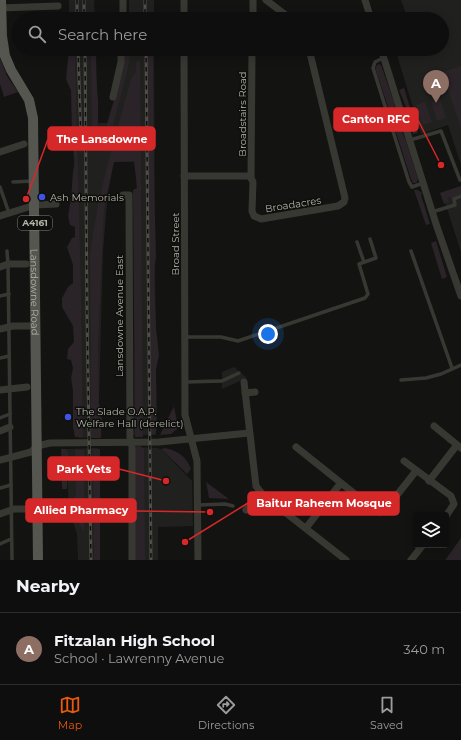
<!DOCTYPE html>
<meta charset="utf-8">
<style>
body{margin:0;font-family:Montserrat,sans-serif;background:#1c1c1c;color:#f1f3f6}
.controls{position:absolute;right:12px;bottom:12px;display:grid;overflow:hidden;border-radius:4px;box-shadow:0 2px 10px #0003}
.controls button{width:36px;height:36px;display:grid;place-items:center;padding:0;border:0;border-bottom:1px solid #2e2e2e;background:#0e0e0e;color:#f1f3f6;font:20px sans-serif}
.you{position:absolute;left:268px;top:334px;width:14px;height:14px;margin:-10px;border:3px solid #fff;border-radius:50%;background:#1a73e8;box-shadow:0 0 0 6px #1a73e833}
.badge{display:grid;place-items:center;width:26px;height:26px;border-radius:50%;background:#ea580c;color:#fff;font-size:13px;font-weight:700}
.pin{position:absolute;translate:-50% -33px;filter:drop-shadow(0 1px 2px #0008)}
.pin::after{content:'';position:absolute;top:21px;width:14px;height:12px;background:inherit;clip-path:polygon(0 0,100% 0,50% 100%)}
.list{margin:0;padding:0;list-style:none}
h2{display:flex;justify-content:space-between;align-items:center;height:52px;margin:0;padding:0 16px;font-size:17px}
h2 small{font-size:13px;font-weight:400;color:#9b9c9e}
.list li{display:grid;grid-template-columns:26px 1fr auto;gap:12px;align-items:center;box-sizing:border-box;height:72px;padding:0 16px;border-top:1px solid #2e2e2e}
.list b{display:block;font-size:15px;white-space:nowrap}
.list p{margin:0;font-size:13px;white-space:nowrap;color:#9b9c9e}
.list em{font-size:13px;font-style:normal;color:#9b9c9e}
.icon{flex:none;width:22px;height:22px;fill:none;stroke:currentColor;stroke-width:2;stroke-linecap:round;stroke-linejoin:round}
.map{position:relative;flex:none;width:461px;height:560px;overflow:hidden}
.search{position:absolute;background:#0e0e0e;box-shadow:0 2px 10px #0003;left:12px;right:12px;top:12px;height:44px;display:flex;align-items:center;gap:10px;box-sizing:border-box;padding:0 14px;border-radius:22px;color:#9b9c9e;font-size:15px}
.sheet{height:124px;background:#0e0e0e}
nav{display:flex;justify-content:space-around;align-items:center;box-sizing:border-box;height:56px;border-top:1px solid #2e2e2e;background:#0e0e0e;font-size:11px;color:#9b9c9e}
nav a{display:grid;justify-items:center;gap:2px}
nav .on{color:#ea580c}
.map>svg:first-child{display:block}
</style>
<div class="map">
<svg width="461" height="560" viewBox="0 0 461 560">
<rect width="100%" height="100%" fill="#131312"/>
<g fill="#20201e">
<path d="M69 0H94L95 19H69Z"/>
<rect x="129" y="0" width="25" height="19"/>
<path d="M401 0H461V165L448 125 421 134 397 55 391 49H442V19H408Z"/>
<path d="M70 49H96L98 123H110L127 49H154L156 435H134L137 162H113L108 191 103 251 98 437 79 438 75 197Z"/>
<path d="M461 186V252L443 196 440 193Z"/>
<path d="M234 367 247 378 222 389V382L194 383V380L222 379V372Z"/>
<path d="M134 447 158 448 162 450 192 481 193 526 158 527V560H136Z"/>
<path d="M98 448V560H78L77 534 69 509 66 449Z"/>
</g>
<g fill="#2a2328">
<path d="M69 49H75L81 289 83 437H75L73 427V391L71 378 73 368 71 360 67 359 68 349 74 342 73 326 62 307V298L68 287 73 283V265L67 247 72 238 75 237V227L70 225 68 216 71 199 73 171 75 162 72 138 71 90 67 82 66 78Z"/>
<path d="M91 49H96V72L98 102V136L92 138Z"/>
<path d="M125 49H131L128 68 109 140 103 137 122 73Z"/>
<path d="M147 49H153L154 184 156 256 154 272 156 328 159 355 156 370 157 428 155 434 151 435Z"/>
<path d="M0 58 7 76 18 92 4 97 0 84Z"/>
<path d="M140 60 143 437H135L133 190 137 188 134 161 114 162 104 210 98 345 99 404 102 411 101 438H91L90 255C97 195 115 138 131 79L136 72V62Z"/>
<path d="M378 64 381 65 394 102 397 118 392 119 375 68Z"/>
<path d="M461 66V128L442 72Z"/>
<path d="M404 88 418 133 413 134 411 119 399 90Z"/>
<path d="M440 98 446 118 437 121 431 101Z"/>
<path d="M425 102 432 122 422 125 416 105Z"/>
<path d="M397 119 406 141 418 179 417 182 416 183H413L411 179 392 120Z"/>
<path d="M461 186V195L451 199V197L447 198 449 202 444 204 440 193Z"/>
<path d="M414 190H418L422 193 421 195 430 224 426 225Z"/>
<path d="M436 241 447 277 442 279 431 243Z"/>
<path d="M176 402 174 407 177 421V429L171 434 160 435Z"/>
<path d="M137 446H140L144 449 145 560H134L135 448Z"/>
<path d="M165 448C178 451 186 456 191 469L187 474 161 449Z"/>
<path d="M61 449H66L68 452 67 489H62Z"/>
<path d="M75 449 84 450V532L77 520 73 506 76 493Z"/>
<path d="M100 449V560H94C93 523 94 486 92 449Z"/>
<path d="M206 482 229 499 209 498Z"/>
<path d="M461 538V560H446V559Z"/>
</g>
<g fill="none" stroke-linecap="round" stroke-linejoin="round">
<g stroke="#383833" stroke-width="3.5">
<path d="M383 58 375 62 373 68 409 182 412 187 423 183"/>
<path d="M373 127 390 122"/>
<path d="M410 140 441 131 460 180"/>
<path d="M13 182 33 181"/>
<path d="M0 187 9 213"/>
<path d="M432 212 455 205 454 199 461 196"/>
<path d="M357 242 364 262"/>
<path d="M7 251 8 264 12 560"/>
<path d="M411 251 452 368"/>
<path d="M0 296 9 294"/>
<path d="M185 337H221L238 341 365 298 368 294 359 264 376 258 370 239"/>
<path d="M0 358 9 356"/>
<path d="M401 380 426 378 441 374 461 365"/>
<path d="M186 382 222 381 239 373"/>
<path d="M0 418 10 414"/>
<path d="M0 488 11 485"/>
<path d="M198 505 225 504 233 506"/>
<path d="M0 544 11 539"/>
</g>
<g stroke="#383833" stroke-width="7">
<path d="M266 0 291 19"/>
<path d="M365 0 371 19"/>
<path d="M0 8 58 6"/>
<path d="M123 19V0"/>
<path d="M184 19V0"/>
<path d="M253 19V0"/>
<path d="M184 49 185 415 197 461 198 560"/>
<path d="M381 49 436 224 461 296"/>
<path d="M113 97 121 62V49"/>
<path d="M0 152 24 144"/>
<path d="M184 176H249L251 178 253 182 252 211 254 216 261 219 338 206 344 202 345 198 309 49"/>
<path d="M251 178 252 49"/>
<path d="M123 195H129L130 438 132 447V560"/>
<path d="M0 216 35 205 56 204"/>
<path d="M0 267 8 264H26"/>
<path d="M0 329 13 326H36"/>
<path d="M244 382 256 486 263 495 346 560"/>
<path d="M0 390 27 387"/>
<path d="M245 393 255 392"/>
<path d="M434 426 461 448"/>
<path d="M0 431 10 427"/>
<path d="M296 447 375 510 380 512 386 509 416 471"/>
<path d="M0 460 31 452 37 446 50 443 159 442 249 433"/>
<path d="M404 461 451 496 454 504 446 516"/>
<path d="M429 481 457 445"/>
<path d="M246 510 260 492"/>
<path d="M0 514 14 509H27"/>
<path d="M306 528 340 484"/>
<path d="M411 560 423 545"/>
</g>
<path stroke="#565650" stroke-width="10" id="s1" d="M1 0 2 36 5 56 11 70 29 100 33 118 38 560"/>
<g stroke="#4f4e48" stroke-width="3">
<g id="rail">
<path d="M77 0V19"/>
<path d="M84 0V19"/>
<path d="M145 0V19"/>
<path d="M78 49 81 141"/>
<path d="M85 49 87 315 91 560"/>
<path d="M146 49 151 560"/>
</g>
</g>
<use href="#rail" stroke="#0e0e0d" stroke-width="1.5" stroke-dasharray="4.5" stroke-linecap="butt"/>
</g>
<g fill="#3e53df" stroke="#0e0e0d" stroke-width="1.5">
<circle cx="42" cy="197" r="4"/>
<circle cx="68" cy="417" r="4"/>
</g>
<g text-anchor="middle" stroke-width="3" stroke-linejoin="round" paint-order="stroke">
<rect fill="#0e0e0d" stroke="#818077" stroke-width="1" x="18" y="216" width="34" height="14" rx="3"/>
<g font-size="9" font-weight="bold" fill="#b2b1a5">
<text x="35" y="226">A4161</text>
</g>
<g font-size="10" fill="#b2b1a5" stroke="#0e0e0d">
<text transform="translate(242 114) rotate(-90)" y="4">Broadstairs Road</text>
<text transform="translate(293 204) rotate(-9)" y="4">Broadacres</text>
<text transform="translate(175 244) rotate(-90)" y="4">Broad Street</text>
<text dy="4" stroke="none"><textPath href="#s1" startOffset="299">Lansdowne Road</textPath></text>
<text transform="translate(119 316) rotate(-90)" y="4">Lansdowne Avenue East</text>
</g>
<g font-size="10" fill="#b2b1a5" stroke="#0e0e0d" text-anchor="start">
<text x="50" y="201">Ash Memorials</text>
<text x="76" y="415">The Slade O.A.P.<tspan x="76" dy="12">Welfare Hall (derelict)</tspan></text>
</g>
</g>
<path fill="none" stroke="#d62828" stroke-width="1.5" d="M441 165L418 120M26 199L48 139M166 481L119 469M185 542L248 503M210 512L136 511"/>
<g fill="#d62828" stroke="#0e0e0d" stroke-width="1.5">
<circle cx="441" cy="165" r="4"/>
<circle cx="26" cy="199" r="4"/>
<circle cx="166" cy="481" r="4"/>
<circle cx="185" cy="542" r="4"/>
<circle cx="210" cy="512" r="4"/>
</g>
<g fill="#d62828" stroke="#d62828" stroke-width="1.5">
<rect x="334" y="108" width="84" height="23" rx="4"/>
<rect x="48" y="127" width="107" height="23" rx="4"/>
<rect x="48" y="457" width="71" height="23" rx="4"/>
<rect x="248" y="492" width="151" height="23" rx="4"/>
<rect x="26" y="499" width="110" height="23" rx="4"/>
</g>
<g font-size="11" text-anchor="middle" font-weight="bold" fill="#fff">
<text x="376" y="123">Canton RFC</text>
<text x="102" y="143">The Lansdowne</text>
<text x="84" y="473">Park Vets</text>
<text x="324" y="507">Baitur Raheem Mosque</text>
<text x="81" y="514">Allied Pharmacy</text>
</g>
</svg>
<div class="controls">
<button><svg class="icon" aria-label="layers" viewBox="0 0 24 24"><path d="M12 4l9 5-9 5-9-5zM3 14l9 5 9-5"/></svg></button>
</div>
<div class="you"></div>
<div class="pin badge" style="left:436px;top:103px;background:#8d6e63">A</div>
<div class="search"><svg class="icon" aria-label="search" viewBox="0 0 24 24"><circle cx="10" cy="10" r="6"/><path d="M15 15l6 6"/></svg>Search here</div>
</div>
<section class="sheet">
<h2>Nearby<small></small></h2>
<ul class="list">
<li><span class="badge" style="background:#8d6e63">A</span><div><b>Fitzalan High School</b><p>School · Lawrenny Avenue</p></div><em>340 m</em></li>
</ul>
</section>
<nav>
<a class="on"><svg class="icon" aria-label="map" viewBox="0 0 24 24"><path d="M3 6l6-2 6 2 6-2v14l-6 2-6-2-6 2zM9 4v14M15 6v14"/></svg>Map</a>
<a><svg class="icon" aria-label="directions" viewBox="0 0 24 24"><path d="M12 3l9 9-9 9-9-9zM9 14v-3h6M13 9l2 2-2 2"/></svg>Directions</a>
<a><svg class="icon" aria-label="saved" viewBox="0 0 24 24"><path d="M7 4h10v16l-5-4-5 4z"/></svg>Saved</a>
</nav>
